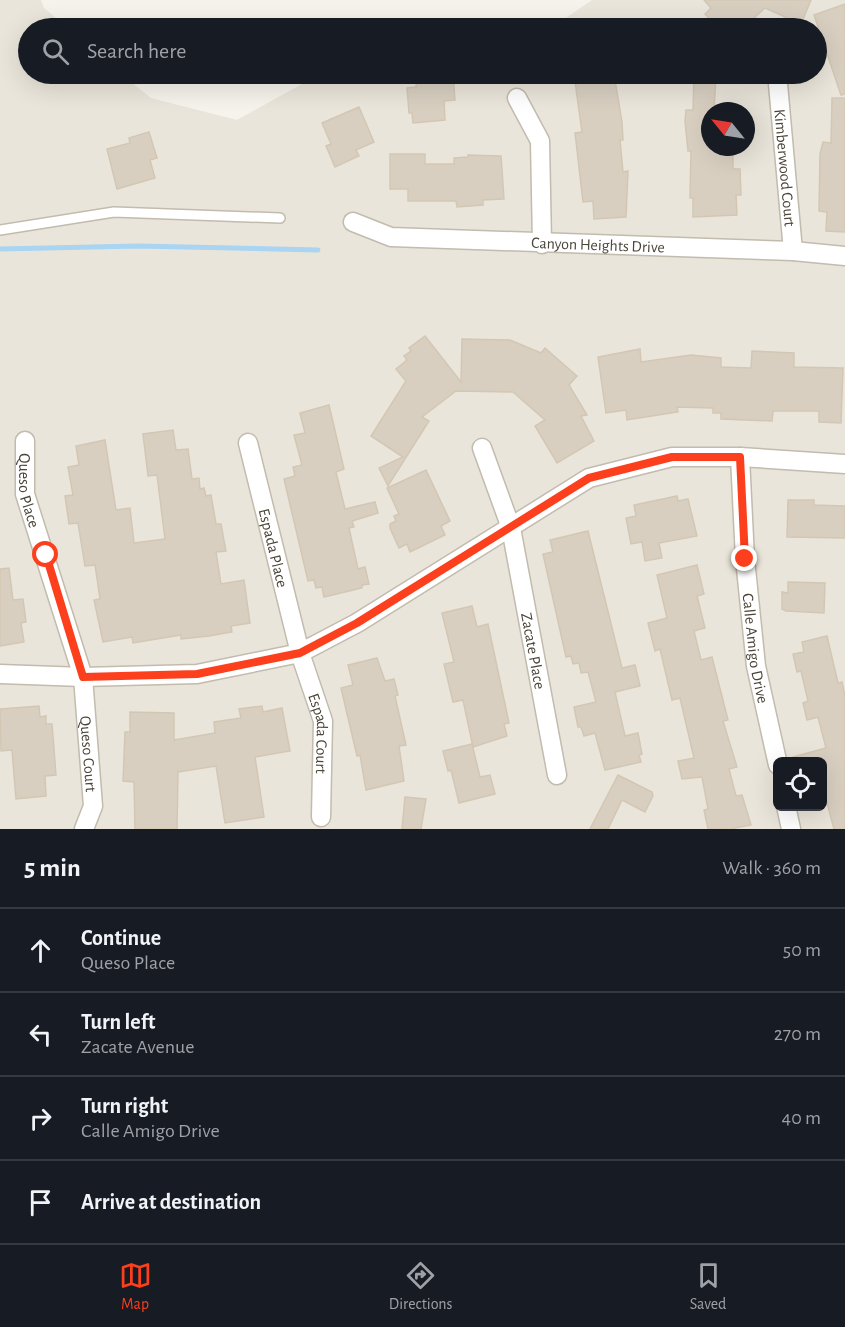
<!DOCTYPE html>
<meta charset="utf-8">
<style>
body{margin:0;font-family:"Alegreya Sans",sans-serif;background:#242831;color:#f1f3f6}
.controls{position:absolute;right:18px;bottom:18px;display:grid;overflow:hidden;border-radius:9px;box-shadow:0 6px 24px #0002}
.controls button{width:54px;height:54px;display:grid;place-items:center;padding:0;border:0;border-bottom:2px solid #363941;background:#171b24;color:#f1f3f6;font:30px sans-serif}
.compass{position:absolute;left:701px;top:102px;width:54px;height:54px;border-radius:50%;background:#171b24;box-shadow:0 6px 24px #0002;rotate:300deg}
.stop{position:absolute;width:18px;height:18px;margin:-14px;border:4px solid #fc3f1d;border-radius:50%;background:#fff}
.stop.end{background:#fc3f1d;border-color:#fff;box-shadow:0 2px 6px #0008}
.list{margin:0;padding:0;list-style:none}
h2{display:flex;justify-content:space-between;align-items:center;height:78px;margin:0;padding:0 24px;font-size:26px}
h2 small{font-size:20px;font-weight:400;color:#9ea1a6}
.list li{display:grid;grid-template-columns:39px 1fr auto;gap:18px;align-items:center;box-sizing:border-box;height:84px;padding:0 24px;border-top:2px solid #363941}
.list b{display:block;font-size:22px;white-space:nowrap}
.list p{margin:0;font-size:20px;white-space:nowrap;color:#9ea1a6}
.list em{font-size:20px;font-style:normal;color:#9ea1a6}
.icon{flex:none;width:33px;height:33px;fill:none;stroke:currentColor;stroke-width:2;stroke-linecap:round;stroke-linejoin:round}
.map{position:relative;flex:none;width:845px;height:829px;overflow:hidden}
.search{position:absolute;background:#171b24;box-shadow:0 6px 24px #0002;left:18px;right:18px;top:18px;height:66px;display:flex;align-items:center;gap:15px;box-sizing:border-box;padding:0 21px;border-radius:33px;color:#9ea1a6;font-size:22px}
.sheet{height:414px;background:#171b24}
nav{display:flex;justify-content:space-around;align-items:center;box-sizing:border-box;height:84px;border-top:2px solid #363941;background:#171b24;font-size:16px;color:#9ea1a6}
nav a{display:grid;justify-items:center;gap:3px}
nav .on{color:#fc3f1d}
.map>svg:first-child{display:block}
</style>
<div class="map">
<svg width="845" height="829" viewBox="0 0 845 829">
<rect width="100%" height="100%" fill="#f6f3ec"/>
<path fill="#eae5da" fill-rule="evenodd" d="M0 0H41L44 8 68 28H28V74H121L151 98 237 120 320 74H816V28H551L592 0H845V829H0ZM710 111H746V147H710ZM778 762H822V806H778Z"/>
<g fill="none" stroke-linecap="round" stroke-linejoin="round">
<path stroke="#a9d4f2" stroke-width="5" d="M0 249 138 246 318 250"/>
</g>
<g fill="#d8cfc1" stroke="#d3c7b4" stroke-width="1.5">
<path d="M704 0H811L801 24 765 8 743 28H719L705 14 711 8Z"/>
<path d="M845 4V94L841 95 814 15Z"/>
<path d="M453 74 455 100 444 101 445 120 413 123 412 113H409L407 88 416 87 417 77Z"/>
<path d="M574 74H614L622 122 623 140H620L623 172 628 171 626 217 594 219 593 201 583 202 575 133 582 132Z"/>
<path d="M694 74H716L714 111H710V147H733V169H740L741 195H736L737 215 693 217V198H690L691 151H688L685 121 686 110H693Z"/>
<path d="M832 98H845V232L826 231 827 212 819 211 820 154 823 142 831 143Z"/>
<path d="M359 107 374 142 356 150 359 156 335 167 326 146 331 144 322 123Z"/>
<path d="M149 132 157 158 150 160 155 178 117 189 107 149 130 143 129 138Z"/>
<path d="M390 154H425V164H454V158L468 157V155L501 156 504 199 483 200V205L457 207 456 201H408V189H390Z"/>
<path d="M425 336 461 382 462 339 510 340 541 353 545 348 577 376 569 385 587 415 581 416 594 441 557 463 535 426 545 420 513 392 456 391 422 417 429 421 388 486 379 468 403 457 371 436 406 381 396 369 407 360 404 356 411 351 409 348Z"/>
<path d="M640 349 641 362 691 355 721 358V367L751 368 752 351 794 353V367L843 368 841 423 819 422V411H773L772 421 721 419V413H713V408L677 407 678 412 627 420 626 410 606 413 598 357Z"/>
<path d="M329 405 344 469 336 472 345 509 375 502 378 513 352 521 354 527 349 528 358 569 365 567 369 584 362 585V588L324 597 322 587 316 588 314 580 308 581 284 479 295 476 293 467 302 465 294 435 305 433 300 413Z"/>
<path d="M173 430 176 450 188 449 192 479 199 478 200 489 204 488 206 496 211 495 216 524H221L226 551 216 552 221 584 244 580 250 623 231 626 232 632 209 636 181 639V635L133 643 132 637 103 642 94 600 100 599 95 565 85 566 78 523 69 524 65 496 73 495 68 467 79 465 76 446 105 440 116 510 130 508 134 543 165 539 157 475 148 476 143 434Z"/>
<path d="M426 470 450 521 441 526 445 535 410 552 407 544 399 548 390 528V524L396 521 394 516 399 514 387 488Z"/>
<path d="M677 496 678 501 688 499 697 536 659 543 662 558 645 561 642 542 631 544 626 518 636 516 634 505Z"/>
<path d="M788 500H814V505L845 506V538L787 537Z"/>
<path d="M588 531 622 668 635 665 640 686 615 692 625 736 638 733 642 754 639 755 641 762 605 770 595 733 584 736 581 727H578L574 707 596 702 588 672 581 673 579 663 573 664 571 656 566 657 543 554 553 552 550 540Z"/>
<path d="M697 565 704 594 697 596 705 628 694 631 701 660 712 657 728 720 723 721 737 767 729 769 736 796 742 795 751 825 730 829H708L704 810 708 809 702 777 682 779 678 761 694 758 680 698 672 700 660 649 655 651 648 623 667 618 657 575Z"/>
<path d="M9 568 13 600 23 599 26 622 21 623 24 642 0 646V569Z"/>
<path d="M788 582 825 583 824 613 786 611 782 609V592L788 593Z"/>
<path d="M472 606 477 627 488 624 509 723 504 724 507 736 473 747 463 700 453 702 444 664 454 662 442 613Z"/>
<path d="M827 636 838 683 842 682 845 696V829H834L822 784V762H794L793 757 826 748 818 717 807 720 803 703 808 701 801 671 797 672 793 654 804 652 802 642Z"/>
<path d="M377 658 385 681 394 679 398 695 395 696 406 745 399 746 404 781 366 790 360 755 357 756 341 688 353 685 348 665Z"/>
<path d="M39 706 40 717 46 716V724H52L56 775 45 776 46 796 16 799 12 750 1 751 0 709Z"/>
<path d="M262 706 263 712 282 708 290 751 255 757 264 817 225 823 216 766 178 772 177 829H135L134 782 123 781 125 732H130V712L174 713V740L215 733 214 722 241 718 239 709Z"/>
<path d="M472 744 480 777 490 775 495 794 459 803 451 770 448 771 443 751Z"/>
<path d="M618 775 652 792 653 796 645 812 622 800 608 829H590Z"/>
<path d="M405 797 426 799 421 829H402Z"/>
</g>
<g fill="none" stroke-linecap="round" stroke-linejoin="round">
<g stroke="#c2bbae" stroke-width="12">
<path id="service" d="M0 230 114 212 280 218"/>
</g>
<g stroke="#c2bbae" stroke-width="21">
<g id="minor">
<path id="s1" d="M778 84 793 251"/>
<path d="M517 98 540 141 542 244"/>
<path id="s2" d="M353 222 391 237 793 251 845 256"/>
<path id="s3" d="M25 441V494L83 677 93 806 84 829"/>
<path id="s4" d="M248 443 300 653 323 721 321 817"/>
<path id="s5" d="M482 448 511 528 557 775"/>
<path id="s6" d="M740 457 745 559 756 666 778 765"/>
<path d="M0 674 83 677 197 674 300 653 357 623 589 478 672 457H740L845 464"/>
<path d="M786 806 791 829"/>
</g>
</g>
<use href="#service" stroke="#fff" stroke-width="9"/>
<use href="#minor" stroke="#fff" stroke-width="18"/>
</g>
<g fill="none" stroke-linecap="round" stroke-linejoin="round">
<path stroke="#fc3f1d" stroke-width="8" d="M46 555 83 677 197 674 300 653 357 623 589 478 672 457H740L745 559"/>
</g>
<g text-anchor="middle" stroke-width="4.5" stroke-linejoin="round" paint-order="stroke">
<g font-size="16" fill="#4b4439" stroke="#fff">
<text dy="6" stroke="none"><textPath href="#s1" startOffset="84">Kimberwood Court</textPath></text>
<text dy="6" stroke="none"><textPath href="#s2" startOffset="248">Canyon Heights Drive</textPath></text>
<text dy="6" stroke="none"><textPath href="#s3" startOffset="50">Queso Place</textPath></text>
<text dy="6" stroke="none"><textPath href="#s4" startOffset="108">Espada Place</textPath></text>
<text dy="6" stroke="none"><textPath href="#s6" startOffset="192">Calle Amigo Drive</textPath></text>
<text dy="6" stroke="none"><textPath href="#s5" startOffset="210">Zacate Place</textPath></text>
<text dy="6" stroke="none"><textPath href="#s4" startOffset="300">Espada Court</textPath></text>
<text dy="6" stroke="none"><textPath href="#s3" startOffset="322">Queso Court</textPath></text>
</g>
</g>
</svg>
<div class="controls">
<button><svg class="icon" aria-label="locate" viewBox="0 0 24 24"><circle cx="12" cy="12" r="6"/><path d="M12 2v4M12 18v4M2 12h4M18 12h4"/></svg></button>
</div>
<svg class="compass" viewBox="-18 -18 36 36"><path d="M0-13l5 13h-10z" fill="#e53935"/><path d="M0 13l5-13h-10z" fill="#9ea1a6"/></svg>
<div class="stop" style="left:46px;top:555px"></div>
<div class="stop end" style="left:745px;top:559px"></div>
<div class="search"><svg class="icon" aria-label="search" viewBox="0 0 24 24"><circle cx="10" cy="10" r="6"/><path d="M15 15l6 6"/></svg>Search here</div>
</div>
<section class="sheet">
<h2>5 min<small>Walk · 360 m</small></h2>
<ul class="list">
<li><svg class="icon" aria-label="ahead" viewBox="0 0 24 24"><path d="M12 20V5M6 11l6-6 6 6"/></svg><div><b>Continue</b><p>Queso Place</p></div><em>50 m</em></li>
<li><svg class="icon" aria-label="left" viewBox="0 0 24 24"><path d="M17 20v-9H6M10 6l-5 5 5 5"/></svg><div><b>Turn left</b><p>Zacate Avenue</p></div><em>270 m</em></li>
<li><svg class="icon" aria-label="right" viewBox="0 0 24 24"><path d="M7 20v-9h11M14 6l5 5-5 5"/></svg><div><b>Turn right</b><p>Calle Amigo Drive</p></div><em>40 m</em></li>
<li><svg class="icon" aria-label="arrive" viewBox="0 0 24 24"><path d="M6 21V4h12l-3 4 3 4H6"/></svg><div><b>Arrive at destination</b></div></li>
</ul>
</section>
<nav>
<a class="on"><svg class="icon" aria-label="map" viewBox="0 0 24 24"><path d="M3 6l6-2 6 2 6-2v14l-6 2-6-2-6 2zM9 4v14M15 6v14"/></svg>Map</a>
<a><svg class="icon" aria-label="directions" viewBox="0 0 24 24"><path d="M12 3l9 9-9 9-9-9zM9 14v-3h6M13 9l2 2-2 2"/></svg>Directions</a>
<a><svg class="icon" aria-label="saved" viewBox="0 0 24 24"><path d="M7 4h10v16l-5-4-5 4z"/></svg>Saved</a>
</nav>
